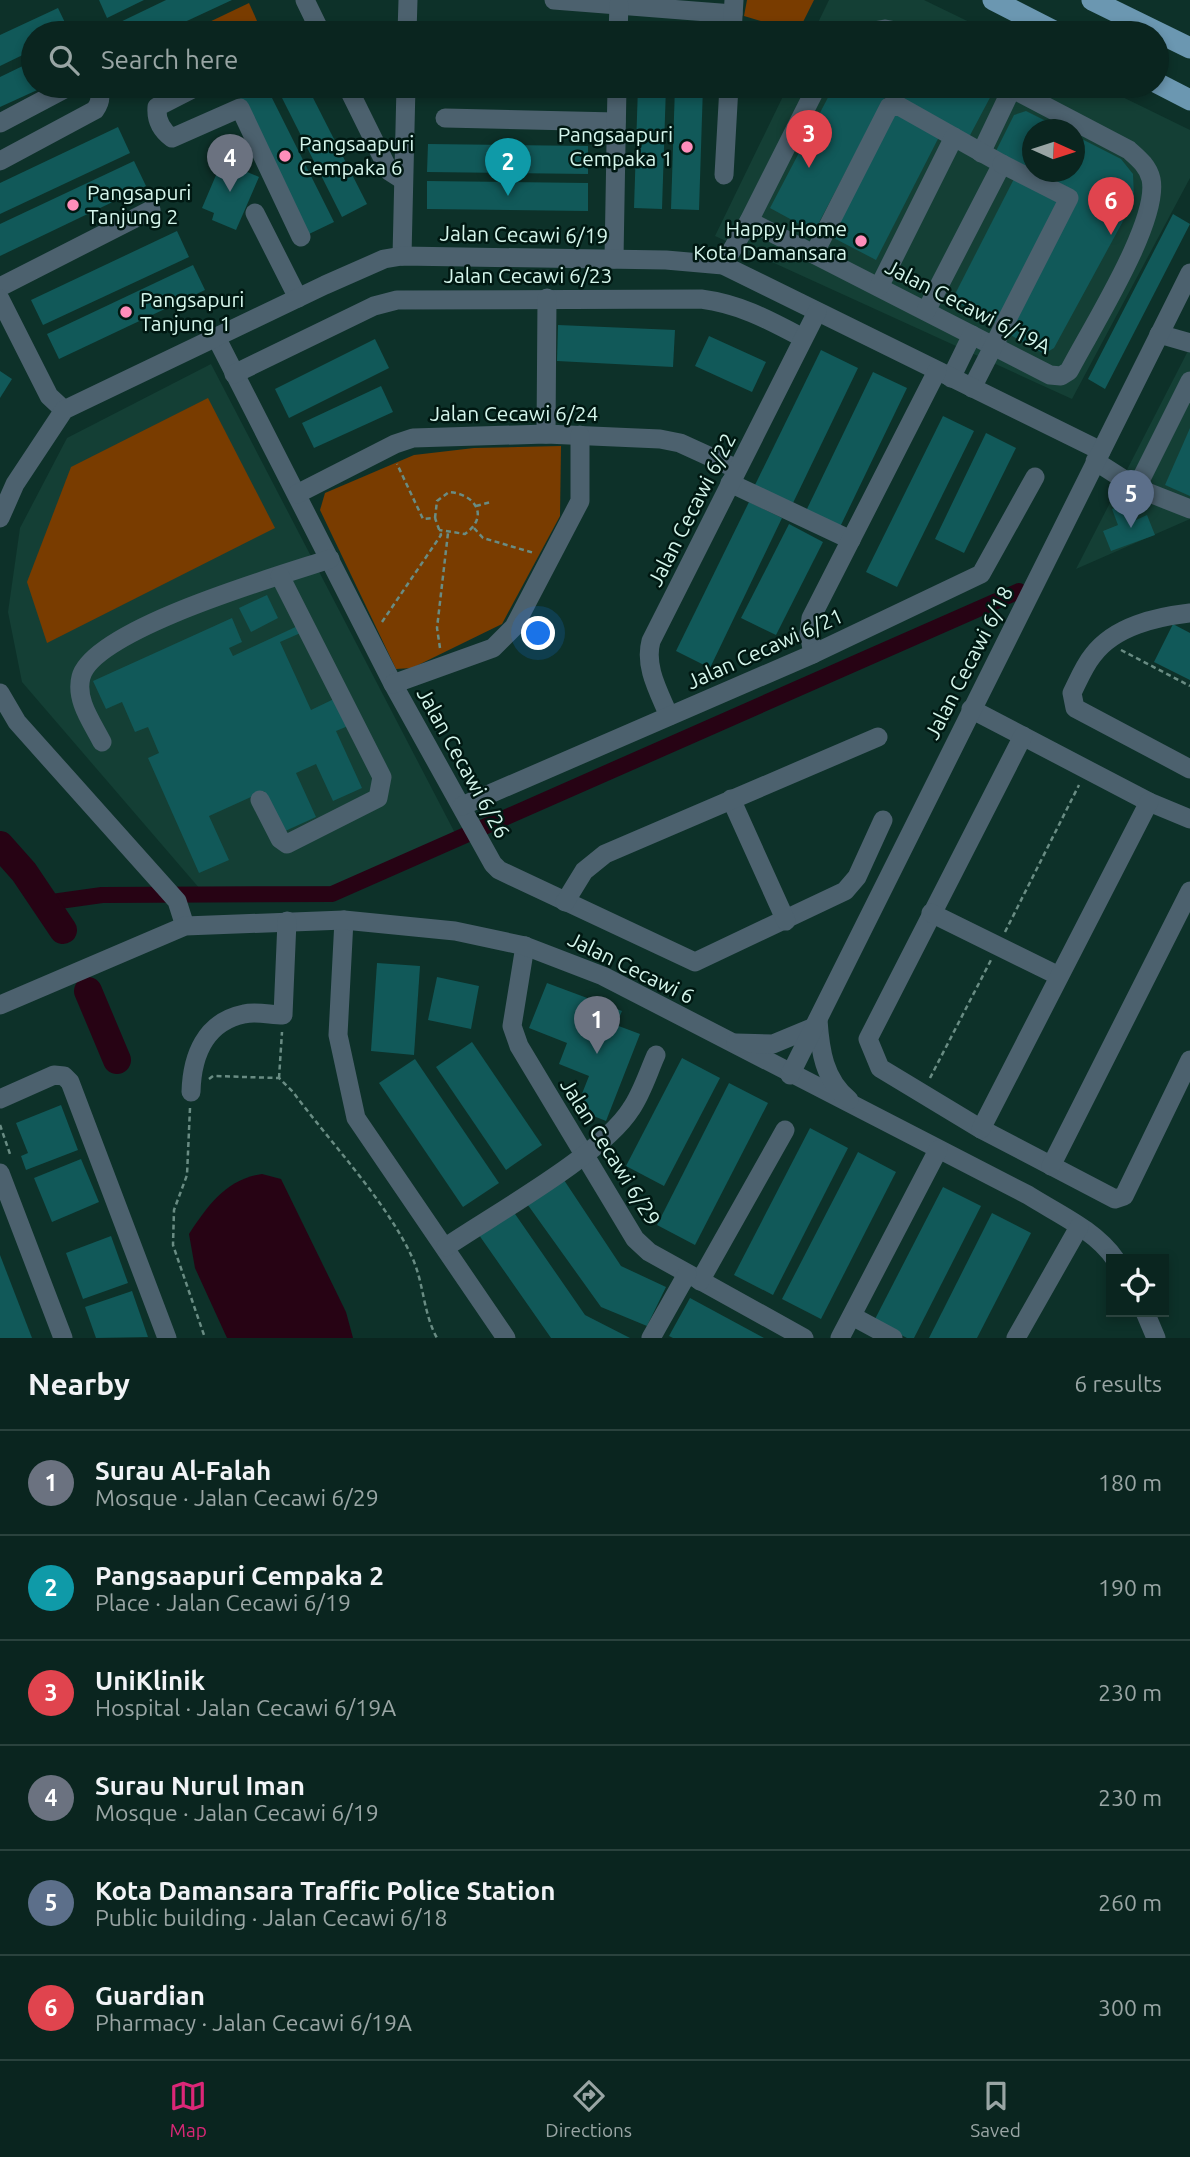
<!DOCTYPE html>
<meta charset="utf-8">
<style>
body{margin:0;font-family:Ubuntu,sans-serif;background:#18312c;color:#f1f3f6}
.controls{position:absolute;right:21px;bottom:21px;display:grid;overflow:hidden;border-radius:0px;box-shadow:0 4px 10px #0003}
.controls button{width:63px;height:63px;display:grid;place-items:center;padding:0;border:0;border-bottom:2px solid #2a423d;background:#0a251f;color:#f1f3f6;font:35px sans-serif}
.compass{position:absolute;left:1022px;top:119px;width:63px;height:63px;border-radius:50%;background:#0a251f;box-shadow:0 4px 10px #0003;rotate:93deg}
.you{position:absolute;left:539px;top:634px;width:24px;height:24px;margin:-18px;border:5px solid #fff;border-radius:50%;background:#1a73e8;box-shadow:0 0 0 10px #1a73e833}
.badge{display:grid;place-items:center;width:46px;height:46px;border-radius:50%;background:#db2777;color:#fff;font-size:23px;font-weight:700}
.pin{position:absolute;translate:-50% -58px;filter:drop-shadow(0 2px 4px #0008)}
.pin::after{content:'';position:absolute;top:37px;width:24px;height:21px;background:inherit;clip-path:polygon(0 0,100% 0,50% 100%)}
.list{margin:0;padding:0;list-style:none}
h2{display:flex;justify-content:space-between;align-items:center;height:91px;margin:0;padding:0 28px;font-size:30px}
h2 small{font-size:23px;font-weight:400;color:#99a5a4}
.list li{display:grid;grid-template-columns:46px 1fr auto;gap:21px;align-items:center;box-sizing:border-box;height:105px;padding:0 28px;border-top:2px solid #2a423d}
.list b{display:block;font-size:26px;white-space:nowrap}
.list p{margin:0;font-size:23px;white-space:nowrap;color:#99a5a4}
.list em{font-size:23px;font-style:normal;color:#99a5a4}
.icon{flex:none;width:38px;height:38px;fill:none;stroke:currentColor;stroke-width:2;stroke-linecap:round;stroke-linejoin:round}
.map{position:relative;flex:none;width:1190px;height:1338px;overflow:hidden}
.search{position:absolute;background:#0a251f;box-shadow:0 4px 10px #0003;left:21px;right:21px;top:21px;height:77px;display:flex;align-items:center;gap:18px;box-sizing:border-box;padding:0 24px;border-radius:38px;color:#99a5a4;font-size:26px}
.sheet{height:721px;background:#0a251f}
nav{display:flex;justify-content:space-around;align-items:center;box-sizing:border-box;height:98px;border-top:2px solid #2a423d;background:#0a251f;font-size:19px;color:#99a5a4}
nav a{display:grid;justify-items:center;gap:4px}
nav .on{color:#db2777}
.map>svg:first-child{display:block}
</style>
<div class="map">
<svg width="1190" height="1338" viewBox="0 0 1190 1338">
<rect width="100%" height="100%" fill="#0d3129"/>
<g fill="#143f35" fill-rule="evenodd">
<path d="M829 0H924L992 33H813Z"/>
<path d="M788 86H1100L1190 130V178L1072 399 715 236ZM1032 130H1074V172H1032Z"/>
<path d="M1190 347V519L1076 569Z"/>
<path d="M211 364 456 835 333 886 200 889 22 682 8 612 20 528 67 438Z"/>
</g>
<g fill="#793c00">
<path d="M747 0H814L798 32 744 16Z"/>
<path d="M249 3 262 32 206 33 203 25Z"/>
<path d="M208 398 275 528 47 643 27 582 71 467Z"/>
<path d="M561 446 560 516 502 624 412 668 396 669 320 510 325 493 414 455 474 448Z"/>
</g>
<path fill="#270314" d="M262 1174 281 1179 346 1312 353 1338H227L195 1268 189 1234C208 1205 227 1179 262 1174Z"/>
<g fill="none" stroke-linecap="round" stroke-linejoin="round">
<path stroke="#270314" stroke-width="16" d="M45 903 102 895 332 894 1019 591"/>
<g stroke="#270314" stroke-width="28">
<path d="M0 845 24 872 63 930"/>
<path d="M88 991 117 1060"/>
</g>
</g>
<g fill="#115959">
<path d="M99 0H144L107 18Z"/>
<path d="M166 0H232L161 33H115L112 26Z"/>
<path d="M58 8 70 33H33V50L0 66V35Z"/>
<path d="M423 28 584 30V33H423Z"/>
<path d="M33 61V86H46L0 107V77Z"/>
<path d="M244 86H266L334 222 309 234 236 90Z"/>
<path d="M276 86H307L367 204 342 217Z"/>
<path d="M423 86H584L583 96 423 93Z"/>
<path d="M638 86H666L662 209 634 208Z"/>
<path d="M675 86H703L699 210 671 209Z"/>
<path d="M834 86H980L993 92 968 139 886 95 814 232 770 208Z"/>
<path d="M894 108 941 133 876 260 830 236Z"/>
<path d="M1026 111 1064 130H1032V172H1074V135L1121 159 1133 174 1134 197 1122 223 1054 348 1044 354 1005 332 1078 197 995 153 1014 115Z"/>
<path d="M118 127 130 153 0 214V183Z"/>
<path d="M428 144 588 146V174L427 172Z"/>
<path d="M134 161 146 186 0 256V224Z"/>
<path d="M222 161 259 177 236 230 212 220 214 213 202 208Z"/>
<path d="M1017 173 1064 197 999 324 952 300Z"/>
<path d="M427 181 588 183V211L427 209Z"/>
<path d="M1173 214 1190 224 1105 389 1088 379Z"/>
<path d="M177 231 189 257 43 325 31 300Z"/>
<path d="M193 265 205 290 59 359 47 334Z"/>
<path d="M558 325 675 330 673 367 557 361Z"/>
<path d="M709 336 766 362 752 392 695 366Z"/>
<path d="M375 339 389 368 289 418 275 389Z"/>
<path d="M821 350 858 368 792 505 754 487Z"/>
<path d="M0 371 12 379 0 398Z"/>
<path d="M873 372 907 388 840 527 806 511Z"/>
<path d="M381 386 393 412 314 448 302 423Z"/>
<path d="M943 416 974 431 897 587 866 572Z"/>
<path d="M1190 428V496L1165 485Z"/>
<path d="M986 433 1016 448 964 553 935 539Z"/>
<path d="M749 502 782 518 710 668 676 651Z"/>
<path d="M1129 502 1136 520 1147 515 1155 535 1111 551 1103 531 1118 525 1112 509Z"/>
<path d="M789 524 823 542 776 635 741 618Z"/>
<path d="M267 595 278 618 251 632 239 608Z"/>
<path d="M232 618 242 642 229 648 233 656 302 624 305 631 280 642 311 710 336 698 348 726 336 731 362 788 333 801 316 764 296 773 316 817 283 832 264 791 209 816 229 860 199 873 148 758 159 753 148 727 135 732 122 702 106 709 93 681Z"/>
<path d="M1173 624 1190 633V680L1154 662Z"/>
<path d="M377 963 420 966 414 1055 371 1051Z"/>
<path d="M437 977 479 986 471 1029 428 1020Z"/>
<path d="M547 983 622 1011 616 1025 640 1034 606 1121 576 1109 589 1076 559 1064 567 1043 529 1028Z"/>
<path d="M472 1042 542 1145 506 1170 436 1067Z"/>
<path d="M682 1058 720 1078 664 1186 626 1166Z"/>
<path d="M415 1059 499 1183 463 1207 379 1083Z"/>
<path d="M729 1083 768 1103 695 1245 657 1225Z"/>
<path d="M61 1105 78 1150 26 1170 21 1156 28 1153 16 1123Z"/>
<path d="M810 1128 848 1148 773 1295 734 1275Z"/>
<path d="M858 1152 896 1172 821 1319 782 1299Z"/>
<path d="M81 1159 99 1202 52 1222 34 1178Z"/>
<path d="M562 1177 621 1266 666 1287 647 1326 601 1307 525 1201Z"/>
<path d="M943 1187 981 1206 914 1338H907L874 1321Z"/>
<path d="M513 1211 585 1315 630 1338H551L479 1235Z"/>
<path d="M992 1213 1031 1233 977 1338H929Z"/>
<path d="M111 1236 128 1283 83 1299 66 1253Z"/>
<path d="M0 1255 32 1338H0Z"/>
<path d="M132 1291 148 1337 96 1338 85 1307Z"/>
<path d="M690 1298 764 1338H673L669 1336Z"/>
</g>
<g fill="none" stroke-linecap="round" stroke-linejoin="round">
<g stroke="#698c83" stroke-width="2.5" stroke-dasharray="5 3.5" stroke-linecap="butt">
<path d="M476 506 491 502"/>
<path d="M435 518 437 501 449 492C475 494 490 516 465 534L439 530"/>
<path d="M474 528 483 538 534 553"/>
<path d="M382 622 441 535 435 518 423 519 397 464"/>
<path d="M440 648 437 628 448 533"/>
<path d="M1121 650 1190 686"/>
<path d="M1005 932 1079 785"/>
<path d="M279 1078 282 1032"/>
<path d="M930 1078 991 960"/>
<path d="M209 1079 213 1076 279 1078 293 1092C330 1142 386 1201 412 1257 424 1283 423 1313 437 1338"/>
<path d="M190 1108 187 1175 174 1210 173 1245 205 1338"/>
<path d="M0 1125 10 1154"/>
</g>
<g stroke="#4c616e" stroke-width="19">
<path d="M305 0 321 33"/>
<path d="M554 0 733 14"/>
<path d="M407 33 408 0"/>
<path d="M618 33 619 5"/>
<path d="M732 33 734 0"/>
<path d="M862 33 885 29 906 33"/>
<path d="M198 86 157 107C156 120 161 130 172 138L240 108 301 237"/>
<path d="M347 86 389 171 403 180"/>
<path d="M445 118 616 122"/>
<path d="M0 123 70 86"/>
<path d="M981 153 1012 88"/>
<path d="M0 161 95 110C102 100 101 95 94 86"/>
<path d="M724 175 729 86"/>
<path d="M255 213 298 298"/>
<path d="M749 221 1050 375 1061 376 1069 371C1090 330 1160 221 1151 179 1148 166 1138 158 1129 150L1007 86"/>
<path d="M814 254 889 107 899 106 954 137"/>
<path d="M402 256 406 86"/>
<path d="M614 259 617 86"/>
<path d="M723 265 749 221 817 86"/>
<path d="M0 287 151 210"/>
<path d="M879 287 954 137 1002 164 926 311"/>
<path d="M0 299 49 396 64 410"/>
<path d="M1159 334 1190 343"/>
<path d="M216 337 393 684 493 864 499 870 695 962 845 891 857 877 883 820"/>
<path d="M234 374 374 306 397 300 701 299C740 304 769 320 803 338"/>
<path d="M951 378 972 335"/>
<path d="M972 388 1069 198 1002 164"/>
<path d="M546 434 547 298"/>
<path d="M1095 461 1131 484 1139 483"/>
<path d="M730 483 851 540"/>
<path d="M1139 483 1190 381"/>
<path d="M1139 483 1142 490 1190 509"/>
<path d="M297 494 395 444 413 438 546 434 660 439 680 443 737 469"/>
<path d="M0 518 15 484 64 410 325 285 384 259 402 256 666 260 723 265 1101 451"/>
<path d="M1190 613C1156 617 1115 626 1093 655 1084 666 1078 681 1072 693L1075 708 1190 769"/>
<path d="M813 654 809 633 811 618 937 371"/>
<path d="M393 684 493 648 514 627 580 501V435"/>
<path d="M0 693 17 722 177 901 185 926"/>
<path d="M971 709 1149 802 1190 819"/>
<path d="M669 716C659 692 644 667 651 641L817 312"/>
<path d="M1023 736 868 1039 880 1068 981 1129 1115 1199 1124 1196 1190 1060"/>
<path d="M102 742C92 722 75 700 81 677 93 629 282 575 330 559"/>
<path d="M731 799 786 921"/>
<path d="M260 800 280 839 287 844 378 798 382 777 280 576"/>
<path d="M462 806 813 654 981 574 1035 477"/>
<path d="M565 902 584 871 605 854 878 737"/>
<path d="M931 913 1059 976"/>
<path d="M344 920 338 1035 356 1118 506 1338"/>
<path d="M525 946 512 1026 519 1046 635 1239 649 1252 804 1338"/>
<path d="M0 1005 185 926 344 920 455 931 525 946 603 976 1028 1195C1058 1214 1095 1230 1115 1259"/>
<path d="M818 1020C820 1050 824 1080 849 1100"/>
<path d="M736 1043 773 1044 814 1027"/>
<path d="M790 1075 1190 273"/>
<path d="M191 1092C192 1056 205 1022 244 1014 256 1011 271 1015 283 1015L287 921"/>
<path d="M0 1099 54 1075 64 1076 70 1082 167 1338"/>
<path d="M981 1129 1149 802"/>
<path d="M1051 1166 1190 891"/>
<path d="M0 1173 63 1338"/>
<path d="M446 1247C493 1215 603 1154 631 1109 642 1093 648 1073 656 1055"/>
<path d="M700 1281 785 1130"/>
<path d="M1145 1312 1156 1338"/>
<path d="M852 1316 893 1338"/>
<path d="M651 1338 687 1274"/>
<path d="M840 1338 938 1150"/>
<path d="M1016 1338 1079 1227"/>
</g>
<g stroke="#6b97b1" stroke-width="21">
<path d="M993 0 1058 33"/>
<path d="M1092 0 1190 48"/>
<path d="M1157 83 1190 100"/>
</g>
</g>
<g fill="#fe8ebb" stroke="#001812" stroke-width="2.5">
<circle cx="687" cy="147" r="7"/>
<circle cx="285" cy="156" r="7"/>
<circle cx="73" cy="205" r="7"/>
<circle cx="861" cy="241" r="7"/>
<circle cx="126" cy="312" r="7"/>
</g>
<g text-anchor="middle" stroke-width="5" stroke-linejoin="round" paint-order="stroke">
<g font-size="21" fill="#d5f6ec" stroke="#001812" text-anchor="start">
<text x="673" y="142" text-anchor="end">Pangsaapuri<tspan x="673" dy="24">Cempaka 1</tspan></text>
<text x="299" y="151">Pangsaapuri<tspan x="299" dy="24">Cempaka 6</tspan></text>
<text x="87" y="200">Pangsapuri<tspan x="87" dy="24">Tanjung 2</tspan></text>
<text x="847" y="236" text-anchor="end">Happy Home<tspan x="847" dy="24">Kota Damansara</tspan></text>
<text x="140" y="307">Pangsapuri<tspan x="140" dy="24">Tanjung 1</tspan></text>
</g>
<g font-size="21" fill="#d5f6ec" stroke="#001812">
<text transform="translate(524 235) rotate(1)" y="7">Jalan Cecawi 6/19</text>
<text x="528" y="283">Jalan Cecawi 6/23</text>
<text transform="translate(968 307) rotate(27)" y="7">Jalan Cecawi 6/19A</text>
<text x="514" y="421">Jalan Cecawi 6/24</text>
<text transform="translate(692 510) rotate(-63)" y="7">Jalan Cecawi 6/22</text>
<text transform="translate(765 649) rotate(-24)" y="7">Jalan Cecawi 6/21</text>
<text transform="translate(969 663) rotate(-63)" y="7">Jalan Cecawi 6/18</text>
<text transform="translate(463 763) rotate(61)" y="7">Jalan Cecawi 6/26</text>
<text transform="translate(631 968) rotate(26)" y="7">Jalan Cecawi 6</text>
<text transform="translate(610 1152) rotate(58)" y="7">Jalan Cecawi 6/29</text>
</g>
</g>
</svg>
<div class="controls">
<button><svg class="icon" aria-label="locate" viewBox="0 0 24 24"><circle cx="12" cy="12" r="6"/><path d="M12 2v4M12 18v4M2 12h4M18 12h4"/></svg></button>
</div>
<svg class="compass" viewBox="-18 -18 36 36"><path d="M0-13l5 13h-10z" fill="#e53935"/><path d="M0 13l5-13h-10z" fill="#99a5a4"/></svg>
<div class="you"></div>
<div class="pin badge" style="left:597px;top:1054px;background:#6b7280">1</div>
<div class="pin badge" style="left:508px;top:196px;background:#0f9aa8">2</div>
<div class="pin badge" style="left:809px;top:168px;background:#e0444e">3</div>
<div class="pin badge" style="left:230px;top:192px;background:#6b7280">4</div>
<div class="pin badge" style="left:1131px;top:528px;background:#5c6f8a">5</div>
<div class="pin badge" style="left:1111px;top:235px;background:#e0444e">6</div>
<div class="search"><svg class="icon" aria-label="search" viewBox="0 0 24 24"><circle cx="10" cy="10" r="6"/><path d="M15 15l6 6"/></svg>Search here</div>
</div>
<section class="sheet">
<h2>Nearby<small>6 results</small></h2>
<ul class="list">
<li><span class="badge" style="background:#6b7280">1</span><div><b>Surau Al-Falah</b><p>Mosque · Jalan Cecawi 6/29</p></div><em>180 m</em></li>
<li><span class="badge" style="background:#0f9aa8">2</span><div><b>Pangsaapuri Cempaka 2</b><p>Place · Jalan Cecawi 6/19</p></div><em>190 m</em></li>
<li><span class="badge" style="background:#e0444e">3</span><div><b>UniKlinik</b><p>Hospital · Jalan Cecawi 6/19A</p></div><em>230 m</em></li>
<li><span class="badge" style="background:#6b7280">4</span><div><b>Surau Nurul Iman</b><p>Mosque · Jalan Cecawi 6/19</p></div><em>230 m</em></li>
<li><span class="badge" style="background:#5c6f8a">5</span><div><b>Kota Damansara Traffic Police Station</b><p>Public building · Jalan Cecawi 6/18</p></div><em>260 m</em></li>
<li><span class="badge" style="background:#e0444e">6</span><div><b>Guardian</b><p>Pharmacy · Jalan Cecawi 6/19A</p></div><em>300 m</em></li>
</ul>
</section>
<nav>
<a class="on"><svg class="icon" aria-label="map" viewBox="0 0 24 24"><path d="M3 6l6-2 6 2 6-2v14l-6 2-6-2-6 2zM9 4v14M15 6v14"/></svg>Map</a>
<a><svg class="icon" aria-label="directions" viewBox="0 0 24 24"><path d="M12 3l9 9-9 9-9-9zM9 14v-3h6M13 9l2 2-2 2"/></svg>Directions</a>
<a><svg class="icon" aria-label="saved" viewBox="0 0 24 24"><path d="M7 4h10v16l-5-4-5 4z"/></svg>Saved</a>
</nav>
